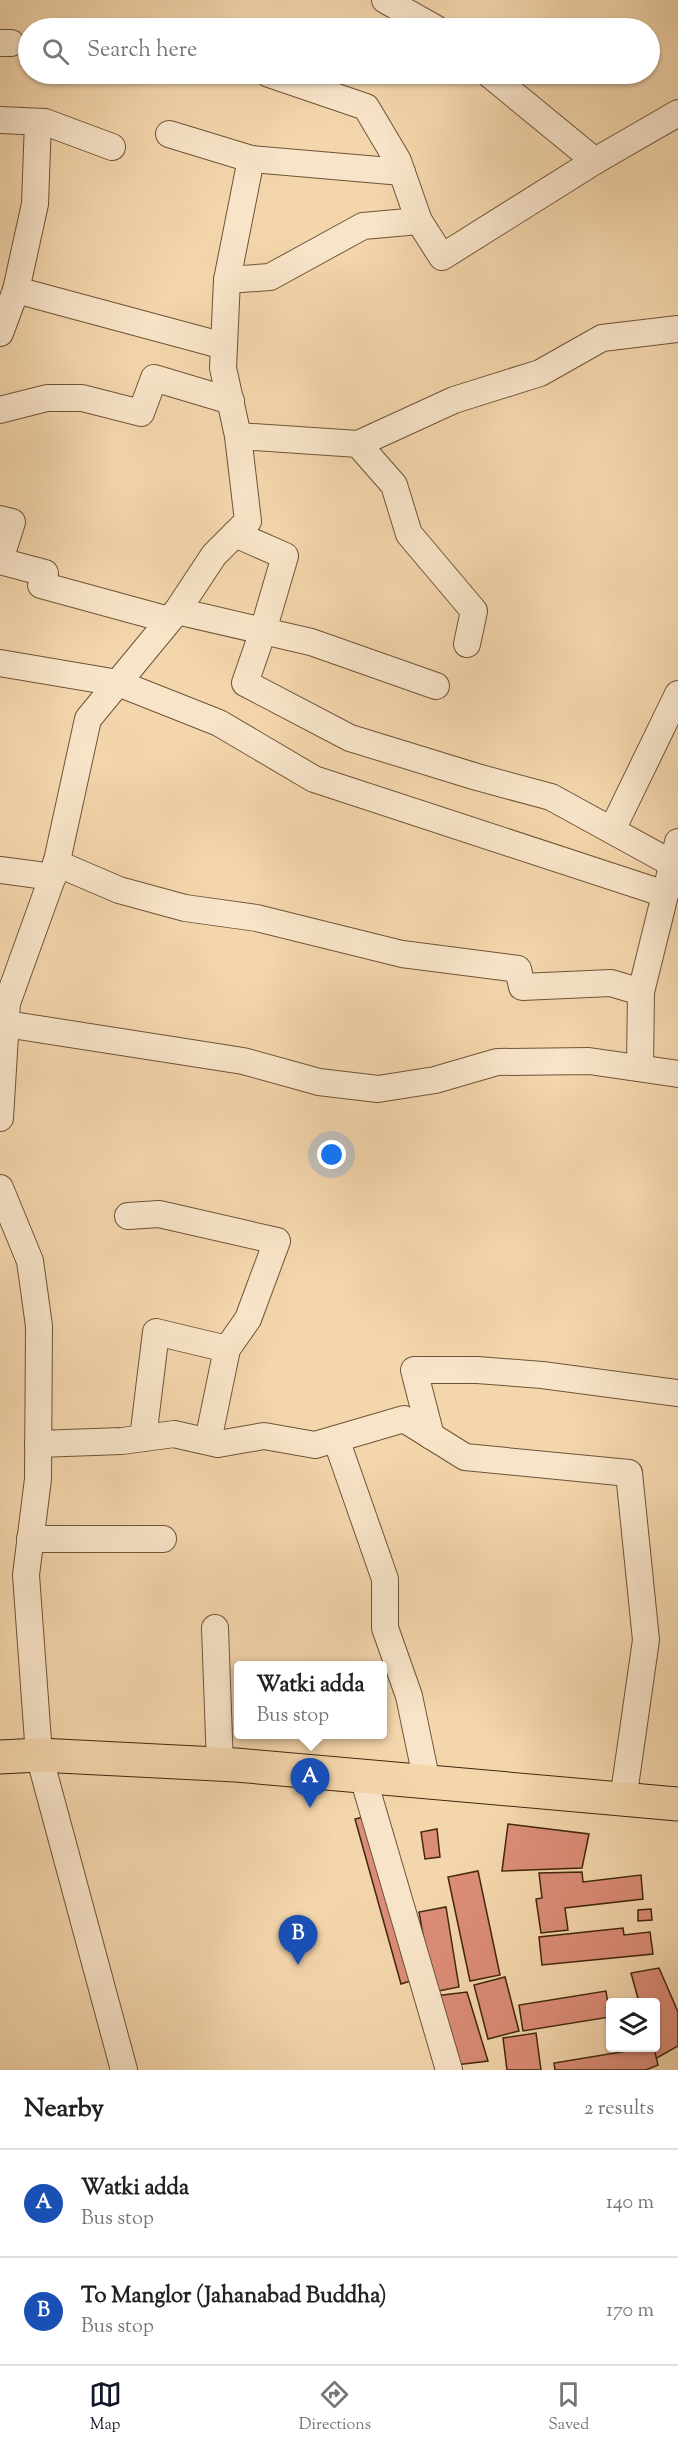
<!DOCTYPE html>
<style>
body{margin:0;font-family:"Sorts Mill Goudy",serif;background:#f2f2f2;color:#222}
.controls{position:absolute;right:18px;bottom:18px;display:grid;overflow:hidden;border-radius:6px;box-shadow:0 2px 4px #0004}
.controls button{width:54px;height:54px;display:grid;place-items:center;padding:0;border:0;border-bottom:2px solid #e0e0e0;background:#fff;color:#222;font:30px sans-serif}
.you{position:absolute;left:332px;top:1155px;width:21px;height:21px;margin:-15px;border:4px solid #fff;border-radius:50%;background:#1a73e8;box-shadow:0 0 0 9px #1a73e833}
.badge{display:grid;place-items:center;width:39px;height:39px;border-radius:50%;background:#111827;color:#fff;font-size:20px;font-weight:700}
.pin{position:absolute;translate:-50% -50px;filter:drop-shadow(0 2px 3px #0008)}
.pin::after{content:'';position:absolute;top:32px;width:21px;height:18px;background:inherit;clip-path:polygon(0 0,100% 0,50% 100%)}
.popup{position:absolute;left:234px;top:1661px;width:153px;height:78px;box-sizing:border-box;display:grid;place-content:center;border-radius:6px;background:#fff;filter:drop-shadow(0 2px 4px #0005);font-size:20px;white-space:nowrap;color:#767676}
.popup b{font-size:22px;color:#222}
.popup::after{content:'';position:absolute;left:50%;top:100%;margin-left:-12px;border:12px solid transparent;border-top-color:#fff}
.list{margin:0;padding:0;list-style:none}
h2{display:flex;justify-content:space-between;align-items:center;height:78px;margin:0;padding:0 24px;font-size:26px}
h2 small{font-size:20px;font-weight:400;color:#767676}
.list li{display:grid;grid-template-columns:39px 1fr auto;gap:18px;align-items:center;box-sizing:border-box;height:108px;padding:0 24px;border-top:2px solid #e0e0e0}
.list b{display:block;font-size:22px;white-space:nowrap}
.list p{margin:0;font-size:20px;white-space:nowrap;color:#767676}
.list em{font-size:20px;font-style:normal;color:#767676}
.icon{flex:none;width:33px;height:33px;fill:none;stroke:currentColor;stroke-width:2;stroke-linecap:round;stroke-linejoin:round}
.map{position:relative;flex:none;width:678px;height:2070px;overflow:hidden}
.search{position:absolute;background:#fff;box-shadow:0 2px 4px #0004;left:18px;right:18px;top:18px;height:66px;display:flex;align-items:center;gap:15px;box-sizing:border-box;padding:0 21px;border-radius:33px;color:#767676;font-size:22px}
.sheet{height:294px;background:#fff}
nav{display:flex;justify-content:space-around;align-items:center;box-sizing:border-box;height:84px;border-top:2px solid #e0e0e0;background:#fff;font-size:16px;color:#767676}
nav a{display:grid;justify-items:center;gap:3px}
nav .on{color:#111827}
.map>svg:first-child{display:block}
</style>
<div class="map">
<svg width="678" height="2070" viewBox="0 0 678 2070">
<rect width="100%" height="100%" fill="#f4d6ac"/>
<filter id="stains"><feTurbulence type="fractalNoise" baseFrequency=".00333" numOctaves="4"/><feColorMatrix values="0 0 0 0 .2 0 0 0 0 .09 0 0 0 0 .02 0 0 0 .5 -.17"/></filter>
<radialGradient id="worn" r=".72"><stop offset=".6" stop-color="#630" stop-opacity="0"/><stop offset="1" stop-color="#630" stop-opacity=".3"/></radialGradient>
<g fill="#dc8d78" stroke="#42280f" stroke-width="1.5">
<path d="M375 1814 420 1978 401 1984 355 1819Z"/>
<path d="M508 1824 589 1834 582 1868 502 1871Z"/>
<path d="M437 1829 440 1857 425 1859 421 1832Z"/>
<path d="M478 1871 500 1975 470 1981 448 1877Z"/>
<path d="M582 1872 583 1882 641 1875 643 1899 565 1908 568 1930 541 1933 536 1899 542 1898 539 1873Z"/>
<path d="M446 1907 459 1987 433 1992 419 1912Z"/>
<path d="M651 1909 652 1920 638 1921V1910Z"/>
<path d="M623 1928 624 1935 650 1932 653 1954 542 1965 539 1937Z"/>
<path d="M659 1968 678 2012V2046L655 2059 652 2048H656V2002H639L631 1973Z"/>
<path d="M505 1977 519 2031 488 2039 474 1985Z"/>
<path d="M606 1991 610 2017 523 2031 519 2005Z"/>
<path d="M467 1992 488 2061 456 2065 435 1996Z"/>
<path d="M536 2033 541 2070H507L503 2038Z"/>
<path d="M645 2048H654L658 2065 646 2070H555L554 2063Z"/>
</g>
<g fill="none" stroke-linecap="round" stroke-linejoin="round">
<g stroke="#6e5436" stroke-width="28">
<g id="street">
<path d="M385 0 435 28"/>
<path d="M0 43H11"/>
<path d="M269 74 366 107 398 161 419 221"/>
<path d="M0 120 45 122 112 147"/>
<path d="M169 134 251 159 402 172"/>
<path d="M595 161 678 113"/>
<path d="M227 280 270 277 363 226 419 221 442 257 595 161 489 74"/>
<path d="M16 290 224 346"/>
<path d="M0 333 16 290 35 204 38 122"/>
<path d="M0 410 47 398H82L141 413 154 378 231 401"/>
<path d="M238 436 358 444 394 485 409 534 474 611 467 644"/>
<path d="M358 444 454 400 540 373 602 338 678 329"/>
<path d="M0 519 12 522 0 560"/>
<path d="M235 534 285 556 263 631 245 683 350 738 477 777 551 797 673 864"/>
<path d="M0 561 45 573 41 585 169 620"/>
<path d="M177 611 311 642 436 686"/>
<path d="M0 663 118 683 219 723 314 779 665 894"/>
<path d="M612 830 678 694"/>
<path d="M56 863 119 890 185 908 257 918 402 954 518 969 522 987 611 983 641 992"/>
<path d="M0 870 53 877"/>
<path d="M0 1023 243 1061 319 1082 378 1089 435 1080 497 1062 589 1061 678 1074"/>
<path d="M640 1068 641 992 678 842"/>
<path d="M0 1118 7 1003 55 870 88 719 177 611 214 555 248 521 238 436 223 368 227 280 251 159"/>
<path d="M0 1188 30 1261 39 1326 38 1479 26 1575 39 1755 124 2070"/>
<path d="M128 1216 159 1214 277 1241 248 1319 227 1349 208 1441"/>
<path d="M431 1436 414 1370H477L542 1375 678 1393"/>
<path d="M143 1438 156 1332 227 1349"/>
<path d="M336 1439 385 1579V1628L409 1696 427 1782"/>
<path d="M38 1444 122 1441 174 1434 218 1444 264 1436 315 1445 404 1419 465 1457 629 1473 646 1640 623 1800"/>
<path d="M30 1539H163"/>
<path d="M215 1628 220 1765"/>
<path d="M363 1777 449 2070"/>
</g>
</g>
<g stroke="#42280f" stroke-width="35">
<path id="primary" d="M0 1757 39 1755 236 1765 678 1804"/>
</g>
<use href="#street" stroke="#f8e4c9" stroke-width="26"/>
<use href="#primary" stroke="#f4d6ac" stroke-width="33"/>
</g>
<rect width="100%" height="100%" filter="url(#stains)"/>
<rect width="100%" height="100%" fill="url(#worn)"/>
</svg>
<div class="controls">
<button><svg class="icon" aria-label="layers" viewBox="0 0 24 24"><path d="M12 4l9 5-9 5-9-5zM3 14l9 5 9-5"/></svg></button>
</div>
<div class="you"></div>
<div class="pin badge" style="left:310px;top:1808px;background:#1a4fb4">A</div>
<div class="popup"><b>Watki adda</b>Bus stop</div>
<div class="pin badge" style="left:298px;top:1965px;background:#1a4fb4">B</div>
<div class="search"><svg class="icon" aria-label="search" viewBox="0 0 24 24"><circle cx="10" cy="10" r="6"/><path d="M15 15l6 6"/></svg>Search here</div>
</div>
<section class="sheet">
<h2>Nearby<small>2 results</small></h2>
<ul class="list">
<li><span class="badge" style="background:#1a4fb4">A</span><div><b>Watki adda</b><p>Bus stop</p></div><em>140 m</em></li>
<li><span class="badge" style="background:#1a4fb4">B</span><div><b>To Manglor (Jahanabad Buddha)</b><p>Bus stop</p></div><em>170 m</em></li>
</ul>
</section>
<nav>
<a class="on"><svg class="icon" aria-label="map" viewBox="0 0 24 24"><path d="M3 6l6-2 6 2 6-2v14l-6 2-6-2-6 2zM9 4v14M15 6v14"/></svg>Map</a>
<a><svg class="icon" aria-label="directions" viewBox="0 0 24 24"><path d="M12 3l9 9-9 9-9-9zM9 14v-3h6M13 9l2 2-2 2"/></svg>Directions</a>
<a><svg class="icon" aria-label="saved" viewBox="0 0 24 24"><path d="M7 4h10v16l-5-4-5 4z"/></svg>Saved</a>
</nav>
